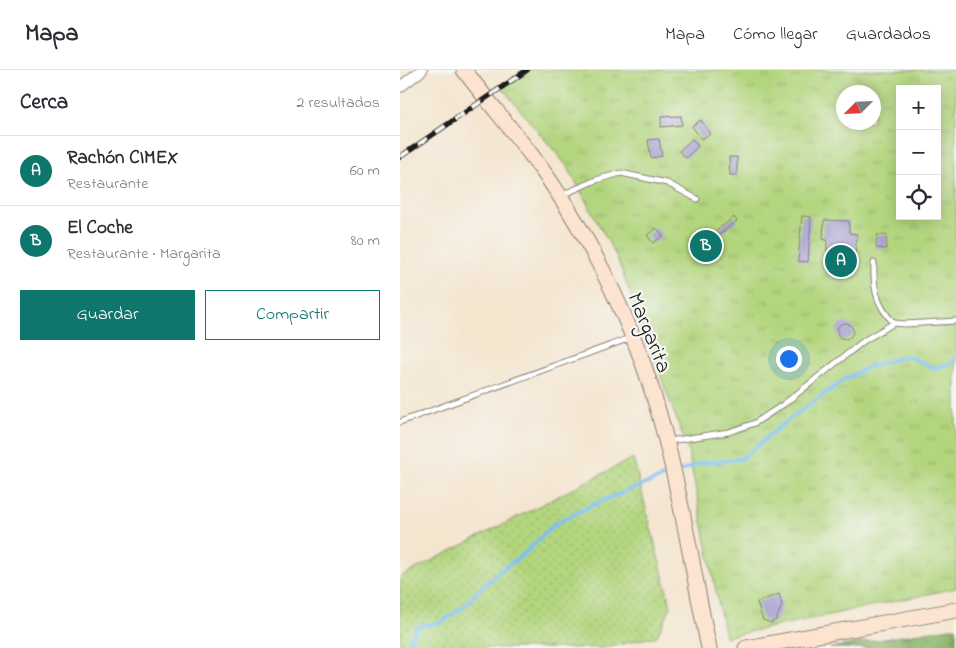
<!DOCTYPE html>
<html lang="es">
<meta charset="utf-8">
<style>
body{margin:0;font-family:"Indie Flower",sans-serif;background:#f7f7f7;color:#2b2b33}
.controls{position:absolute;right:15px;top:15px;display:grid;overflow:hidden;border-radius:0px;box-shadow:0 2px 12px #0003}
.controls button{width:45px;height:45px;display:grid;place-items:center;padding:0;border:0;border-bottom:1px solid #e1e1e2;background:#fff;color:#2b2b33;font:25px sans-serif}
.compass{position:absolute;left:436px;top:15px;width:45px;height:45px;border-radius:50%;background:#fff;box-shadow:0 2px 12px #0003;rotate:246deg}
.you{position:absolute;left:388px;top:288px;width:18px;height:18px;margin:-12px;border:4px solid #fff;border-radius:50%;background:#1a73e8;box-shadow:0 0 0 8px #1a73e833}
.badge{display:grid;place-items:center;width:32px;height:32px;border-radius:50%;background:#0f766e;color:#fff;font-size:16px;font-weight:700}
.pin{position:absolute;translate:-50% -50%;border:2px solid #fff;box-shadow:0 1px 5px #0006}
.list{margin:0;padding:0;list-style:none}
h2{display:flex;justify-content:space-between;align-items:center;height:65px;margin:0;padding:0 20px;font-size:21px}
h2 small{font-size:16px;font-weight:400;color:#7c7c81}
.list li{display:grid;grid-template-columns:32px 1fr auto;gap:15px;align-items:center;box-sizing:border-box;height:70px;padding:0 20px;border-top:1px solid #e1e1e2}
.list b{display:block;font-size:19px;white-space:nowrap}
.list p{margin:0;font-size:16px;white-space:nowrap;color:#7c7c81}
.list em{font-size:16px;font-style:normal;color:#7c7c81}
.actions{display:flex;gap:10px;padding:15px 20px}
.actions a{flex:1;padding:11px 0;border:1px solid #0f766e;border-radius:0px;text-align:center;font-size:18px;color:#0f766e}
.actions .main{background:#0f766e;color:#fff}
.icon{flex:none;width:28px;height:28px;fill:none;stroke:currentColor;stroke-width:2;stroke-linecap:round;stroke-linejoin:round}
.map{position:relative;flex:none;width:556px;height:578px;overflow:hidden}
header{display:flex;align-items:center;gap:30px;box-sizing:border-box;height:70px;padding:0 25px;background:#fff;border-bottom:1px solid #e1e1e2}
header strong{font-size:24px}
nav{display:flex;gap:28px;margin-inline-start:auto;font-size:18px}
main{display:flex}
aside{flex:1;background:#fff}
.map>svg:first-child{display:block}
</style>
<header>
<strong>Mapa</strong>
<nav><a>Mapa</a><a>Cómo llegar</a><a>Guardados</a></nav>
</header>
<main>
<aside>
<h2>Cerca<small>2 resultados</small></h2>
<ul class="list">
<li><span class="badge">A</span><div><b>Rachón CIMEX</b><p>Restaurante</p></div><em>60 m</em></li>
<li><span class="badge">B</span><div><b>El Coche</b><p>Restaurante · Margarita</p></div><em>80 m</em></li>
</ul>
<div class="actions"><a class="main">Guardar</a><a>Compartir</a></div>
</aside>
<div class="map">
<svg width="556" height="578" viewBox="0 0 556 578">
<defs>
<pattern id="grass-dots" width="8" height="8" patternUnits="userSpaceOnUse" patternTransform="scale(1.25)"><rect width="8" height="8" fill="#b2d57e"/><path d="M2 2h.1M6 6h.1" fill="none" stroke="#98b66c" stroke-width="1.8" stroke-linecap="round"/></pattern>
<pattern id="forest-crowns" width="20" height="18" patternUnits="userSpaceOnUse" patternTransform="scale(1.25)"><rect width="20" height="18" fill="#8db66d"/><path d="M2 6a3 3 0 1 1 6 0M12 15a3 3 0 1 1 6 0" fill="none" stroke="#729359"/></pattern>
<pattern id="park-tufts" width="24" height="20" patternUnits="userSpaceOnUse" patternTransform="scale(1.25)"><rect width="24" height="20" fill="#b2d57e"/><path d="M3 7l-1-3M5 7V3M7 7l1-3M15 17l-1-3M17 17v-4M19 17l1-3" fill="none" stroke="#98b66c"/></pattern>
</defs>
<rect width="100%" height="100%" fill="#f6f6f2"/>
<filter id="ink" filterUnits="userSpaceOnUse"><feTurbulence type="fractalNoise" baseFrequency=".02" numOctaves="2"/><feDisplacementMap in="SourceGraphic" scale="10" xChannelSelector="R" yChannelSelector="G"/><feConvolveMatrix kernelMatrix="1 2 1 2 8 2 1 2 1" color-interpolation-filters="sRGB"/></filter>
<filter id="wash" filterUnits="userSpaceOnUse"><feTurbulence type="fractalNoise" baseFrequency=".0096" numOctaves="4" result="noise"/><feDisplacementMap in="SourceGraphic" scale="20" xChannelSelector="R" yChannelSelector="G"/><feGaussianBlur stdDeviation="1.12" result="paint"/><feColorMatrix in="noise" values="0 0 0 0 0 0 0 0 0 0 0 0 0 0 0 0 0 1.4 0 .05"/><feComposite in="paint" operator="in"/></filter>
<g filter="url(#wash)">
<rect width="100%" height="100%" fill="#f4e5cf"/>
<path fill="url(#grass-dots)" stroke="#67784d" d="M233 388 271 537 257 566 203 578H0V507Z"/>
<path fill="url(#forest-crowns)" stroke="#546944" d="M556 557V578H430Z"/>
<path fill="url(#park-tufts)" stroke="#67784d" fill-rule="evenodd" d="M128 0H556V518L325 567 288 380 217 188 167 96 102 18ZM500 19H537V146H500ZM443 22H473V52H443Z"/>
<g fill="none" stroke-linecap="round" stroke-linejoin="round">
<g stroke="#7ebff3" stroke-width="4">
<path d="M278 402 301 393 341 389 391 348 445 309 468 297 507 286 534 298 552 293 556 287"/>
<path d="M0 578C8 575 13 567 15 559L22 555 40 553 52 545 68 533 78 521 101 500 122 486 156 453 199 432 271 404"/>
</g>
</g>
<g id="blocks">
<g fill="#a8a1d1">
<path d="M281 46 282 55 261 57V47Z"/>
<path d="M301 50 310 64 301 69 292 56Z"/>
<path d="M259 69 262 86 251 88 248 70Z"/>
<path d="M292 69 298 76 286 88 279 81Z"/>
<path d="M329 87H337V105H330Z"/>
<path d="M402 146 411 147 408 192 398 191Z"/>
<path d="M334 147 337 151 301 179 298 175Z"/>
<path d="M424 150 449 151V163L457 164 455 185 450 184V190L447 194 437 196 432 193 430 182H427V170L423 169Z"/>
<path d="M257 158 263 166 253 173 247 165Z"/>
<path d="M477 165H487L486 179 476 178Z"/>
<circle cx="445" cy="261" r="8"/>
<path d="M379 524 382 535 376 550 371 553 363 550 357 532Z"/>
</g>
</g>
</g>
<g filter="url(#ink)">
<use href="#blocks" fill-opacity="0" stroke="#888076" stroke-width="1"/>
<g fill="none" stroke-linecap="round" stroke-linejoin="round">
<g stroke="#888076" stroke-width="7">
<g id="lane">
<path d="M162 125 196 110 221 103 267 113 297 129"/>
<path d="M474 193C473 218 476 235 494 253"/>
<path d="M0 352 233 267"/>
<path d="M269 371 329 362 355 353 384 334 465 270 494 253 505 254 556 251"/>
</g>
</g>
<g stroke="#888076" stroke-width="12">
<path id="street" d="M0 17 22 0"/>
</g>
<g stroke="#888076" stroke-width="17">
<g id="secondary">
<path d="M64 0C86 29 110 57 132 86 173 140 207 204 233 267 273 366 287 474 309 578"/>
<path d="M346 578 556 540"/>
</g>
</g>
<use href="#lane" stroke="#fff" stroke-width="5"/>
<use href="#street" stroke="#fff" stroke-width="10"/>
<use href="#secondary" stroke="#fde4d0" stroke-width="15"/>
<g stroke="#1c1c1c" stroke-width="5.5">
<path id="rail" d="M0 87 127 0"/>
</g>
<use href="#rail" stroke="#f6f6f2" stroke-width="4" stroke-dasharray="11" stroke-linecap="butt"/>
</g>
</g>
<g text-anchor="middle" stroke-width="4.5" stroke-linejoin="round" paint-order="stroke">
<g font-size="22" fill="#1c1c1c" stroke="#f6f6f2">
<text transform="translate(251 262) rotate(68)" y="8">Margarita</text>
</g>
</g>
</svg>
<div class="controls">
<button>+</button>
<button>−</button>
<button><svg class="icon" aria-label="locate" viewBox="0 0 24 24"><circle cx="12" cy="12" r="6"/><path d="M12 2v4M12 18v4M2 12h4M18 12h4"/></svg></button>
</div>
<svg class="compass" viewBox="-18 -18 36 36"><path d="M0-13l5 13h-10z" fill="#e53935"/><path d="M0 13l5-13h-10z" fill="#7c7c81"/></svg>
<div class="you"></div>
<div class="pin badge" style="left:441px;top:191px">A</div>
<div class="pin badge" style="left:306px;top:176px">B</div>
</div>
</main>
